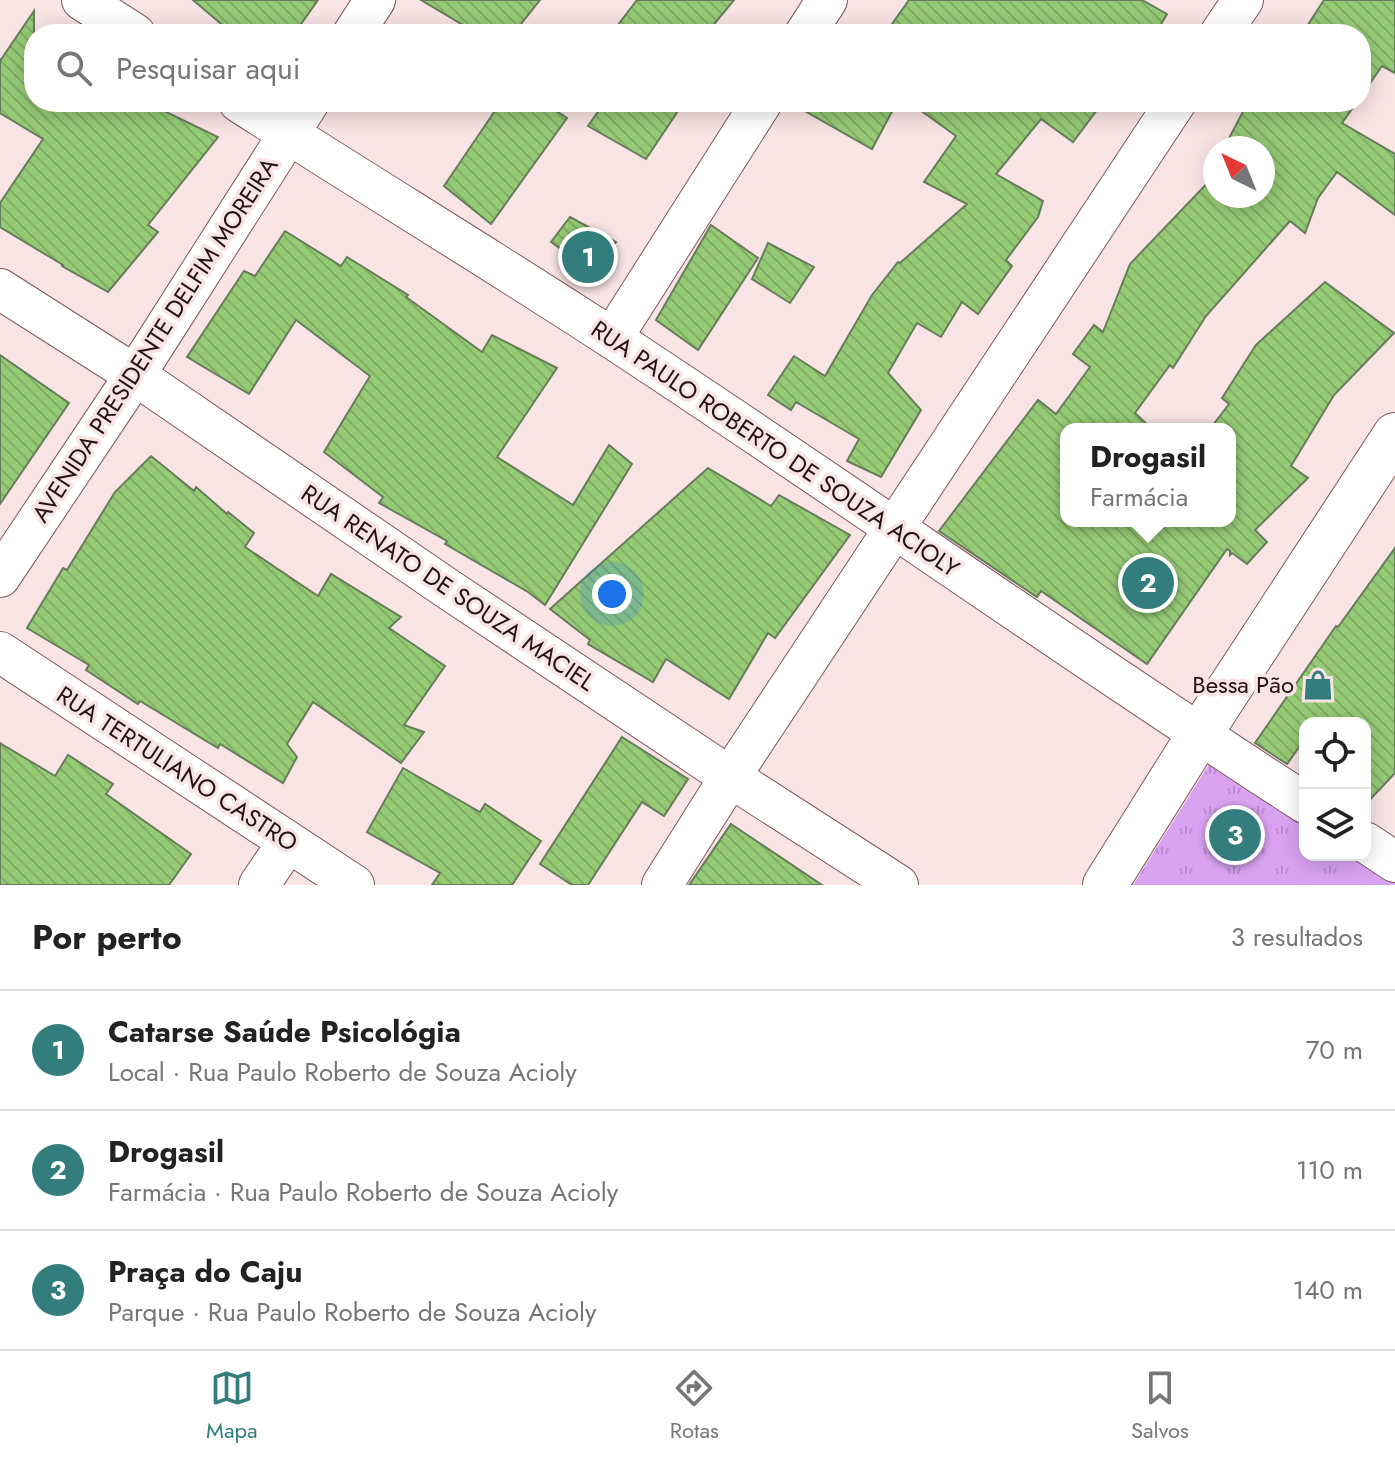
<!DOCTYPE html>
<html lang="pt">
<meta charset="utf-8">
<style>
body{margin:0;font-family:Jost,sans-serif;background:#f6f6f6;color:#222}
.controls{position:absolute;right:24px;bottom:24px;display:grid;overflow:hidden;border-radius:16px;box-shadow:0 4px 20px #0003}
.controls button{width:72px;height:72px;display:grid;place-items:center;padding:0;border:0;border-bottom:2px solid #e0e0e0;background:#fff;color:#222;font:40px sans-serif}
.compass{position:absolute;left:1203px;top:136px;width:72px;height:72px;border-radius:50%;background:#fff;box-shadow:0 4px 20px #0003;rotate:317deg}
.you{position:absolute;left:612px;top:594px;width:28px;height:28px;margin:-20px;border:6px solid #fff;border-radius:50%;background:#1a73e8;box-shadow:0 0 0 12px #1a73e833}
.badge{display:grid;place-items:center;width:52px;height:52px;border-radius:50%;background:#347d7d;color:#fff;font-size:26px;font-weight:700}
.pin{position:absolute;translate:-50% -50%;border:4px solid #fff;box-shadow:0 2px 8px #0006}
.popup{position:absolute;left:1060px;top:423px;width:176px;height:104px;box-sizing:border-box;display:grid;place-content:center;border-radius:16px;background:#fff;filter:drop-shadow(0 2px 6px #0005);font-size:26px;white-space:nowrap;color:#767676}
.popup b{font-size:30px;color:#222}
.popup::after{content:'';position:absolute;left:50%;top:100%;margin-left:-16px;border:16px solid transparent;border-top-color:#fff}
.list{margin:0;padding:0;list-style:none}
h2{display:flex;justify-content:space-between;align-items:center;height:104px;margin:0;padding:0 32px;font-size:34px}
h2 small{font-size:26px;font-weight:400;color:#767676}
.list li{display:grid;grid-template-columns:52px 1fr auto;gap:24px;align-items:center;box-sizing:border-box;height:120px;padding:0 32px;border-top:2px solid #e0e0e0}
.list b{display:block;font-size:30px;white-space:nowrap}
.list p{margin:0;font-size:26px;white-space:nowrap;color:#767676}
.list em{font-size:26px;font-style:normal;color:#767676}
.icon{flex:none;width:44px;height:44px;fill:none;stroke:currentColor;stroke-width:2;stroke-linecap:round;stroke-linejoin:round}
.map{position:relative;flex:none;width:1395px;height:885px;overflow:hidden}
.search{position:absolute;background:#fff;box-shadow:0 4px 20px #0003;left:24px;right:24px;top:24px;height:88px;display:flex;align-items:center;gap:20px;box-sizing:border-box;padding:0 28px;border-radius:32px;color:#767676;font-size:30px}
.sheet{height:464px;background:#fff}
nav{display:flex;justify-content:space-around;align-items:center;box-sizing:border-box;height:112px;border-top:2px solid #e0e0e0;background:#fff;font-size:22px;color:#767676}
nav a{display:grid;justify-items:center;gap:4px}
nav .on{color:#347d7d}
.map>svg:first-child{display:block}
</style>
<div class="map">
<svg width="1395" height="885" viewBox="0 0 1395 885">
<defs>
<pattern id="park-tufts" width="24" height="20" patternUnits="userSpaceOnUse" patternTransform="scale(2)"><rect width="24" height="20" fill="#d9a3f2"/><path d="M3 7l-1-3M5 7V3M7 7l1-3M15 17l-1-3M17 17v-4M19 17l1-3" fill="none" stroke="#ba8bcf"/></pattern>
<pattern id="building-back-hatch" width="6" height="6" patternUnits="userSpaceOnUse" patternTransform="scale(2)"><rect width="6" height="6" fill="#96cb76"/><path d="M-1 5l2 2M0 0l6 6M5-1l2 2" fill="none" stroke="#81ad65"/></pattern>
</defs>
<rect width="100%" height="100%" fill="#f9e4e5"/>
<path fill="url(#park-tufts)" d="M1215 755 1305 816V855H1364L1395 876V885H1133Z"/>
<g fill="url(#building-back-hatch)" stroke="#667c5a" stroke-width="2">
<path d="M193 0H318L294 34H233Z"/>
<path d="M421 0H540L513 34H478Z"/>
<path d="M637 0H734L706 34H611Z"/>
<path d="M909 0H1142L1167 14 1155 34H885Z"/>
<path d="M1324 0H1395V73L1382 66 1361 96V34H1302Z"/>
<path d="M34 11V102H168L162 110 218 137 148 225 158 232 108 292 62 266 63 265 0 227V203L43 139 0 113V61Z"/>
<path d="M501 102H543L567 118 491 224 444 186Z"/>
<path d="M605 102H684L646 159 588 126Z"/>
<path d="M789 102H897L872 149Z"/>
<path d="M909 102H1103L1073 142 1041 119 996 174 1043 201 1038 217 1006 260 1012 266 978 314 962 302 941 337 917 323 888 373 921 410 881 477 847 461 859 439 796 402 791 410 768 395 794 356 825 376 872 295 898 262 900 263 967 204 924 182 956 136Z"/>
<path d="M1248 102H1357L1342 123 1395 154V215L1337 172 1318 198 1305 233 1290 221 1206 316 1173 368 1170 365 1135 413 1152 429H1066V521H1230V429H1210L1229 404 1222 398 1256 345 1325 282 1394 333 1334 395 1291 466 1308 478 1255 530 1267 542 1247 564 1232 553 1230 555V551L1227 549 1147 664 1041 591 1037 597 939 531 1038 400 1056 414 1090 367 1073 354 1094 325 1103 332 1130 264 1215 175V196H1263V148H1224Z"/>
<path d="M570 217 616 242 594 272 551 242Z"/>
<path d="M711 225 758 258 698 350 656 320Z"/>
<path d="M285 231 341 266 347 257 408 295 406 297 482 352 492 335 557 368 497 457 573 505 609 445 632 464 545 605 528 592 445 544 447 541 379 503 383 497 324 452 370 376 296 320 249 394 187 357 244 271 255 276Z"/>
<path d="M768 243 814 267 790 303 752 279Z"/>
<path d="M0 355 69 403 0 504Z"/>
<path d="M151 456 194 491 196 487 227 514 228 512 254 533 245 547 318 596 331 574 401 617 389 628 445 666 404 725 424 732 401 763 313 702 287 744 297 757 283 783 220 744 218 748 140 701 138 704 86 670 89 665 27 628 63 568 67 570 115 492Z"/>
<path d="M708 468 771 506 779 495 850 535 775 638 768 633 729 699 666 659 653 682 588 644 590 640 550 609Z"/>
<path d="M1395 548V773L1365 805V723H1305V739L1287 764 1255 743 1336 626 1338 627Z"/>
<path d="M622 737 688 779 664 816 642 802 588 885H572L540 864Z"/>
<path d="M0 743 55 776 68 755 113 784 106 794 191 854 169 885H0Z"/>
<path d="M403 768 480 812 485 804 541 841 512 885H432L440 873 367 832Z"/>
<path d="M731 824 822 885H689Z"/>
</g>
<g fill="none" stroke-linecap="round" stroke-linejoin="round">
<g stroke="#805659" stroke-width="42">
<g id="minor">
<path d="M82 0 135 34"/>
<path d="M353 34 375 0"/>
<path d="M805 34 827 0"/>
<path d="M1220 34 1243 0"/>
<path d="M239 102C363 182 489 258 613 339 845 491 1072 653 1305 803"/>
<path d="M0 289 135 375 448 589 730 777 898 885"/>
<path d="M612 338 762 102"/>
<path d="M0 577 135 375 309 102"/>
<path d="M0 652 354 885"/>
<path d="M1365 842 1395 862"/>
<path d="M259 885 288 842"/>
<path d="M662 885 730 777 1176 102"/>
</g>
</g>
<g stroke="#805659" stroke-width="46">
<path id="major" d="M1105 885 1199 735 1395 435"/>
</g>
<use href="#minor" stroke="#fff" stroke-width="40"/>
<use href="#major" stroke="#fff" stroke-width="44"/>
</g>
<defs>
<g id="shop-bare" transform="scale(2.4)"><path d="M-5-2.5h2.3a2.7 3.5 0 0 1 5.4 0H5L5.5 6h-11ZM-1.5-2.5h3a1.5 2.3 0 0 0-3 0Z" fill="#347d7d" stroke="#f9e4e5" stroke-width="2.5" paint-order="stroke"/></g>
</defs>
<g fill-rule="evenodd">
<use href="#shop-bare" x="1318" y="685"/>
</g>
<g text-anchor="middle" stroke-width="7" stroke-linejoin="round" paint-order="stroke">
<g font-size="24" fill="#241314" stroke="#f9e4e5">
<text transform="translate(155 340) rotate(-57)" y="8">AVENIDA PRESIDENTE DELFIM MOREIRA</text>
<text transform="translate(775 449) rotate(34)" y="8">RUA PAULO ROBERTO DE SOUZA ACIOLY</text>
<text transform="translate(448 588) rotate(34)" y="8">RUA RENATO DE SOUZA MACIEL</text>
<text transform="translate(177 769) rotate(33)" y="8">RUA TERTULIANO CASTRO</text>
</g>
<g font-size="24" fill="#241314" stroke="#f9e4e5" text-anchor="end">
<text x="1294" y="693">Bessa Pão</text>
</g>
</g>
</svg>
<div class="controls">
<button><svg class="icon" aria-label="locate" viewBox="0 0 24 24"><circle cx="12" cy="12" r="6"/><path d="M12 2v4M12 18v4M2 12h4M18 12h4"/></svg></button>
<button><svg class="icon" aria-label="layers" viewBox="0 0 24 24"><path d="M12 4l9 5-9 5-9-5zM3 14l9 5 9-5"/></svg></button>
</div>
<svg class="compass" viewBox="-18 -18 36 36"><path d="M0-13l5 13h-10z" fill="#e53935"/><path d="M0 13l5-13h-10z" fill="#767676"/></svg>
<div class="you"></div>
<div class="pin badge" style="left:588px;top:257px">1</div>
<div class="pin badge" style="left:1148px;top:583px">2</div>
<div class="popup"><b>Drogasil</b>Farmácia</div>
<div class="pin badge" style="left:1235px;top:835px">3</div>
<div class="search"><svg class="icon" aria-label="search" viewBox="0 0 24 24"><circle cx="10" cy="10" r="6"/><path d="M15 15l6 6"/></svg>Pesquisar aqui</div>
</div>
<section class="sheet">
<h2>Por perto<small>3 resultados</small></h2>
<ul class="list">
<li><span class="badge">1</span><div><b>Catarse Saúde Psicológia</b><p>Local · Rua Paulo Roberto de Souza Acioly</p></div><em>70 m</em></li>
<li><span class="badge">2</span><div><b>Drogasil</b><p>Farmácia · Rua Paulo Roberto de Souza Acioly</p></div><em>110 m</em></li>
<li><span class="badge">3</span><div><b>Praça do Caju</b><p>Parque · Rua Paulo Roberto de Souza Acioly</p></div><em>140 m</em></li>
</ul>
</section>
<nav>
<a class="on"><svg class="icon" aria-label="map" viewBox="0 0 24 24"><path d="M3 6l6-2 6 2 6-2v14l-6 2-6-2-6 2zM9 4v14M15 6v14"/></svg>Mapa</a>
<a><svg class="icon" aria-label="directions" viewBox="0 0 24 24"><path d="M12 3l9 9-9 9-9-9zM9 14v-3h6M13 9l2 2-2 2"/></svg>Rotas</a>
<a><svg class="icon" aria-label="saved" viewBox="0 0 24 24"><path d="M7 4h10v16l-5-4-5 4z"/></svg>Salvos</a>
</nav>
